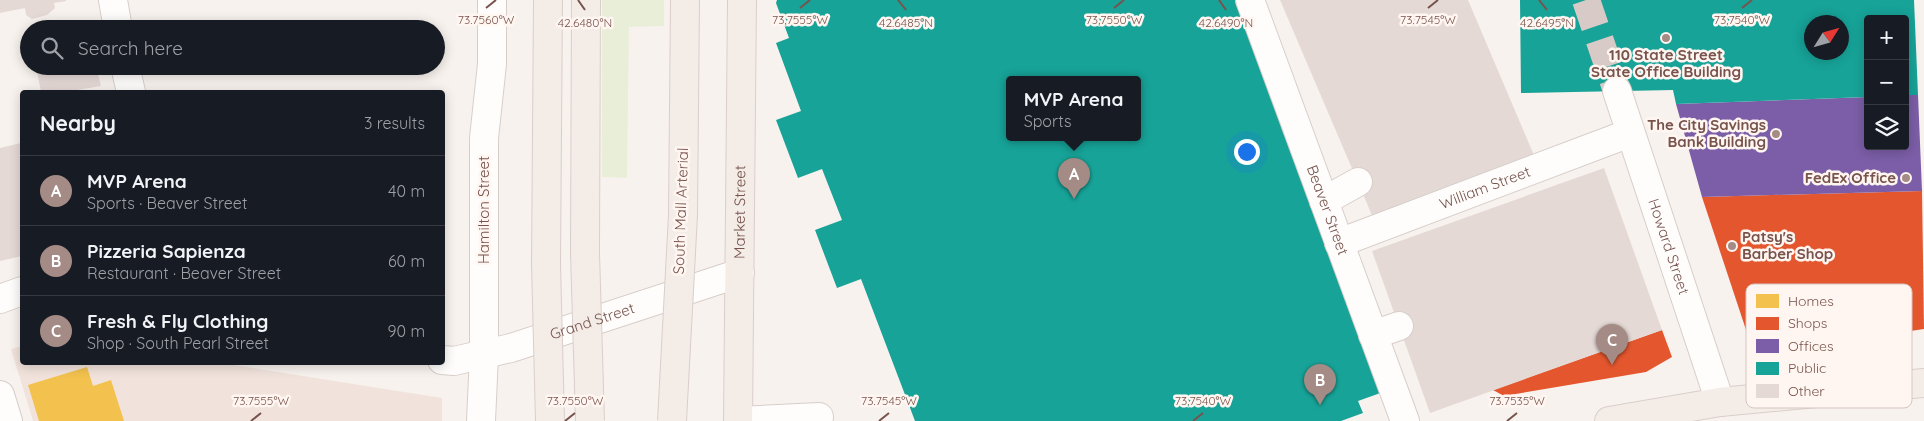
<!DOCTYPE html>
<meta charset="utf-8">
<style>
body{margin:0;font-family:Quicksand,sans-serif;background:#242831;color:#f1f3f6}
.controls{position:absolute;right:15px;top:15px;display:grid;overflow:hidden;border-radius:5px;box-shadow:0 2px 12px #0003}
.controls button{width:45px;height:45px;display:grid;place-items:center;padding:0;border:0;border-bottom:1px solid #363941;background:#171b24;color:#f1f3f6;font:25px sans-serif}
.compass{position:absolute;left:1804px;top:15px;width:45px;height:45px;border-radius:50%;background:#171b24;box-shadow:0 2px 12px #0003;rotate:53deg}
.you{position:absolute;left:1246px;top:151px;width:18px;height:18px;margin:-12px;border:4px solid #fff;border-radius:50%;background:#1a73e8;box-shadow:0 0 0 8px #1a73e833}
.badge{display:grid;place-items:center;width:32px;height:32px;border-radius:50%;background:#a58b85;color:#fff;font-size:16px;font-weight:700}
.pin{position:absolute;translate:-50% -41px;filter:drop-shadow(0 1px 2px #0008)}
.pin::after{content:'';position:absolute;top:26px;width:18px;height:15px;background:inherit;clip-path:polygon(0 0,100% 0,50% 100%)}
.popup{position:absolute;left:1006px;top:76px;width:135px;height:65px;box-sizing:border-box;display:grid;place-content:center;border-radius:5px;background:#171b24;filter:drop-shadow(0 1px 4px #0005);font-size:16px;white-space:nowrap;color:#9ea1a6}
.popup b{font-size:19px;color:#f1f3f6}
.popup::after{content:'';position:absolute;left:50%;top:100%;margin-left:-10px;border:10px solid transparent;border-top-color:#171b24}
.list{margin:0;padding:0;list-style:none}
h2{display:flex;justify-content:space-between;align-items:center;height:65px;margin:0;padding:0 20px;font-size:21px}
h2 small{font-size:16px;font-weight:400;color:#9ea1a6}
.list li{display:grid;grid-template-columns:32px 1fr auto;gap:15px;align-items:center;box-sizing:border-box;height:70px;padding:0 20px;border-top:1px solid #363941}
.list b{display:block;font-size:19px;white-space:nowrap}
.list p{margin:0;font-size:16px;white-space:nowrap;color:#9ea1a6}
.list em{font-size:16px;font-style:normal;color:#9ea1a6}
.icon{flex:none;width:28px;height:28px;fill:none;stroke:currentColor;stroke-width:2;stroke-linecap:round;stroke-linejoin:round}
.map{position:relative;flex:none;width:1924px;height:421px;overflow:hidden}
.search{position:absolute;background:#171b24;box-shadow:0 2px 12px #0003;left:20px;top:20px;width:425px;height:55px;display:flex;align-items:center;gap:12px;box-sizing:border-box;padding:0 18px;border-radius:28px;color:#9ea1a6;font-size:19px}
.panel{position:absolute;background:#171b24;box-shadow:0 2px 12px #0003;left:20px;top:90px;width:425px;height:275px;border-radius:5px}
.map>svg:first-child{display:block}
</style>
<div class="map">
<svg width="1924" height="421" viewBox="0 0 1924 421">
<rect width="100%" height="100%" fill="#f8f2ee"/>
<path fill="#f1e3dc" d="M22 346V362L221 363 442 398V421H33L11 349Z"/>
<path fill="#e9eed9" d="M602 0H664V26L629 27 627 178 602 177Z"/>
<path fill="#f2c14e" d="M87 367 93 386 111 380 124 421H39L28 385Z"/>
<g fill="#e4572e">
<path d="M1922 191 1924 329 1754 354 1702 197Z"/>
<path d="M1662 330 1672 357 1646 372 1504 396 1493 390Z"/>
</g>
<path fill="#7b5ea7" d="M1905 95H1918L1922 191 1702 197 1676 104 1868 97V146H1905Z"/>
<g fill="#17a398" fill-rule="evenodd">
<path d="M777 0H1241L1386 391 1358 401 1363 413 1341 421H915L861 279 837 288 815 230 842 220 822 169 798 178 776 120 801 111 776 43 789 38 776 3ZM1010 80H1138V138H1010Z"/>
<path d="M1520 0H1914L1918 95H1905V19H1868V97L1676 104 1673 90 1521 93ZM1812 22H1842V52H1812Z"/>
</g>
<g fill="#e5d9d6">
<path d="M0 0H66V1L54 3 55 8 47 15 32 19 26 15 25 8 0 13Z"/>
<path d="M1280 0H1468L1536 160 1377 227Z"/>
<path d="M36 66H96L101 86 65 92H41Z"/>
<path d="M21 143 22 152V256L0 261V148Z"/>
<path d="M1604 168 1662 330 1430 413 1372 251Z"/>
</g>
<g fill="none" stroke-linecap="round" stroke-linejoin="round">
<path stroke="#d8cac6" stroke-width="28" stroke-dasharray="28 14" stroke-linecap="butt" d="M1586 0 1617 91"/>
<g stroke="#d7ceca" stroke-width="30">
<g id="minor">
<path d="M113 0 118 29"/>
<path id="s1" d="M1250 0 1405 421"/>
<path d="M125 66 131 92"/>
<path id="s2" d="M1617 91 1720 402"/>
<path d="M1324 201 1358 182"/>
<path id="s3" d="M1339 243 1630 133"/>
<path d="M0 299 22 291"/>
<path d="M1373 335 1399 326"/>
<path id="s4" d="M442 360 454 361 511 348 740 273"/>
<path d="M0 395 8 421"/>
<path d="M481 421 484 355V138L492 64V0"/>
<path d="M739 421 819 417"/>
</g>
</g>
<g stroke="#dacecb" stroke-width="30">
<g id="major">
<path d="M683 215 685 0"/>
<path d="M585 253 586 0"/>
<path d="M546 264 548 0"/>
<path id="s5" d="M738 421 742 0"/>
<path d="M1609 421 1720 402 1924 383"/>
</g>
</g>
<use href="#minor" stroke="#fefdfc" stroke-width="28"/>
<use href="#major" stroke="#f3ece7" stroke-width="28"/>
<g stroke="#dacecb" stroke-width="30" stroke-linecap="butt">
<g id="major-bridge">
<path d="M585 253 590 421"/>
<path d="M546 264 550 421"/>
<path d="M672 421 683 215"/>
</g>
</g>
<use href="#major-bridge" stroke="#f3ece7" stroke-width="28"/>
</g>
<path fill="none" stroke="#78534d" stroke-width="2" d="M578 0 585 10M898 0 906 10M1219 0 1226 10M1539 0 1547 10M486 8 496 0M800 8 810 0M1114 8 1124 0M1428 8 1438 0M1742 8 1752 0M251 421 261 413M565 421 575 413M879 421 889 413M1193 421 1203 413M1507 421 1517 413"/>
<g fill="#a58b85" stroke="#fff6f1" stroke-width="2">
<circle cx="1666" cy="38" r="5"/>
<circle cx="1776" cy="134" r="5"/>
<circle cx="1906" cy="178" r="5"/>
<circle cx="1732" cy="246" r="5"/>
</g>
<g text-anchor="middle" stroke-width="5" stroke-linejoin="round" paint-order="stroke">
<g font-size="15" font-weight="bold" fill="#78534d" stroke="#fff6f1" text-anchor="end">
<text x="1666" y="60" text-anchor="middle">110 State Street<tspan x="1666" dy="17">State Office Building</tspan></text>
<text x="1766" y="130">The City Savings<tspan x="1766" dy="17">Bank Building</tspan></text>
<text x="1896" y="183">FedEx Office</text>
<text x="1742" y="242" text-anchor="start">Patsy's<tspan x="1742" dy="17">Barber Shop</tspan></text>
</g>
<g font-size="15" fill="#78534d" stroke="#fff6f1">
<text dy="5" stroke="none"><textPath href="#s3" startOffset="156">William Street</textPath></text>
<text transform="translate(484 210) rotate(-90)" y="5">Hamilton Street</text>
<text dy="5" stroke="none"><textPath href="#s1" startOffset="224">Beaver Street</textPath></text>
<text transform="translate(681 211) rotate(-88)" y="5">South Mall Arterial</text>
<text dy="5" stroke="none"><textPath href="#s5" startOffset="209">Market Street</textPath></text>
<text dy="5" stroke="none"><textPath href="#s2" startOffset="164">Howard Street</textPath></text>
<text dy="5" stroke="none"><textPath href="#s4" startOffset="156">Grand Street</textPath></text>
</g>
</g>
<rect x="1746" y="284" width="166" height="124" rx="8" fill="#fff6f1" stroke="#d6c5c0" stroke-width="1"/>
<rect x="1756" y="294" width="23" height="14" fill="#f2c14e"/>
<rect x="1756" y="317" width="23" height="13" fill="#e4572e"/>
<rect x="1756" y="339" width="23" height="14" fill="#7b5ea7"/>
<rect x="1756" y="362" width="23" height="13" fill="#17a398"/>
<rect x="1756" y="384" width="23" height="14" fill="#e5d9d6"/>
<g font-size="14" fill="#78534d">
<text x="1788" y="306">Homes</text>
<text x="1788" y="328">Shops</text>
<text x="1788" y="351">Offices</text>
<text x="1788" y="373">Public</text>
<text x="1788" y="396">Other</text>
</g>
<g font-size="12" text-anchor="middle" fill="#78534d" stroke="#fff6f1" stroke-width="5" stroke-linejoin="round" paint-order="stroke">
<text x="486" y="24">73.7560°W</text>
<text x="800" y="24">73.7555°W</text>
<text x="1114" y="24">73.7550°W</text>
<text x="1428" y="24">73.7545°W</text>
<text x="1742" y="24">73.7540°W</text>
<text x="585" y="27">42.6480°N</text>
<text x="906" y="27">42.6485°N</text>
<text x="1226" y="27">42.6490°N</text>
<text x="1547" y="27">42.6495°N</text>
<text x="261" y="405">73.7555°W</text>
<text x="575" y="405">73.7550°W</text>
<text x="889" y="405">73.7545°W</text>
<text x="1203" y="405">73.7540°W</text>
<text x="1517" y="405">73.7535°W</text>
</g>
</svg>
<div class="controls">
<button>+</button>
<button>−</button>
<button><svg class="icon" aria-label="layers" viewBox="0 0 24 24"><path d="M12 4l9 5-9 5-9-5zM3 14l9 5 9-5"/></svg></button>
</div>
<svg class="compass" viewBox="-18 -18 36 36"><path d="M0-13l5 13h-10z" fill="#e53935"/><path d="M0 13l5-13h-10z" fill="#9ea1a6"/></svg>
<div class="you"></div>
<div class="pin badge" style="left:1074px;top:199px">A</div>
<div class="popup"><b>MVP Arena</b>Sports</div>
<div class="pin badge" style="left:1320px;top:405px">B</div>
<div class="pin badge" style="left:1612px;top:365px">C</div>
<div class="search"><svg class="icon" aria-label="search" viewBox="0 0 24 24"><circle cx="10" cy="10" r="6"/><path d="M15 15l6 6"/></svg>Search here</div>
<section class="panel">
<h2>Nearby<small>3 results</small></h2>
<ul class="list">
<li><span class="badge">A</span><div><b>MVP Arena</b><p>Sports · Beaver Street</p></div><em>40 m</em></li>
<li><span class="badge">B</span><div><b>Pizzeria Sapienza</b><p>Restaurant · Beaver Street</p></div><em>60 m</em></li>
<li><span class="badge">C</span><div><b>Fresh &amp; Fly Clothing</b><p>Shop · South Pearl Street</p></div><em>90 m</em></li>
</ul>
</section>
</div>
